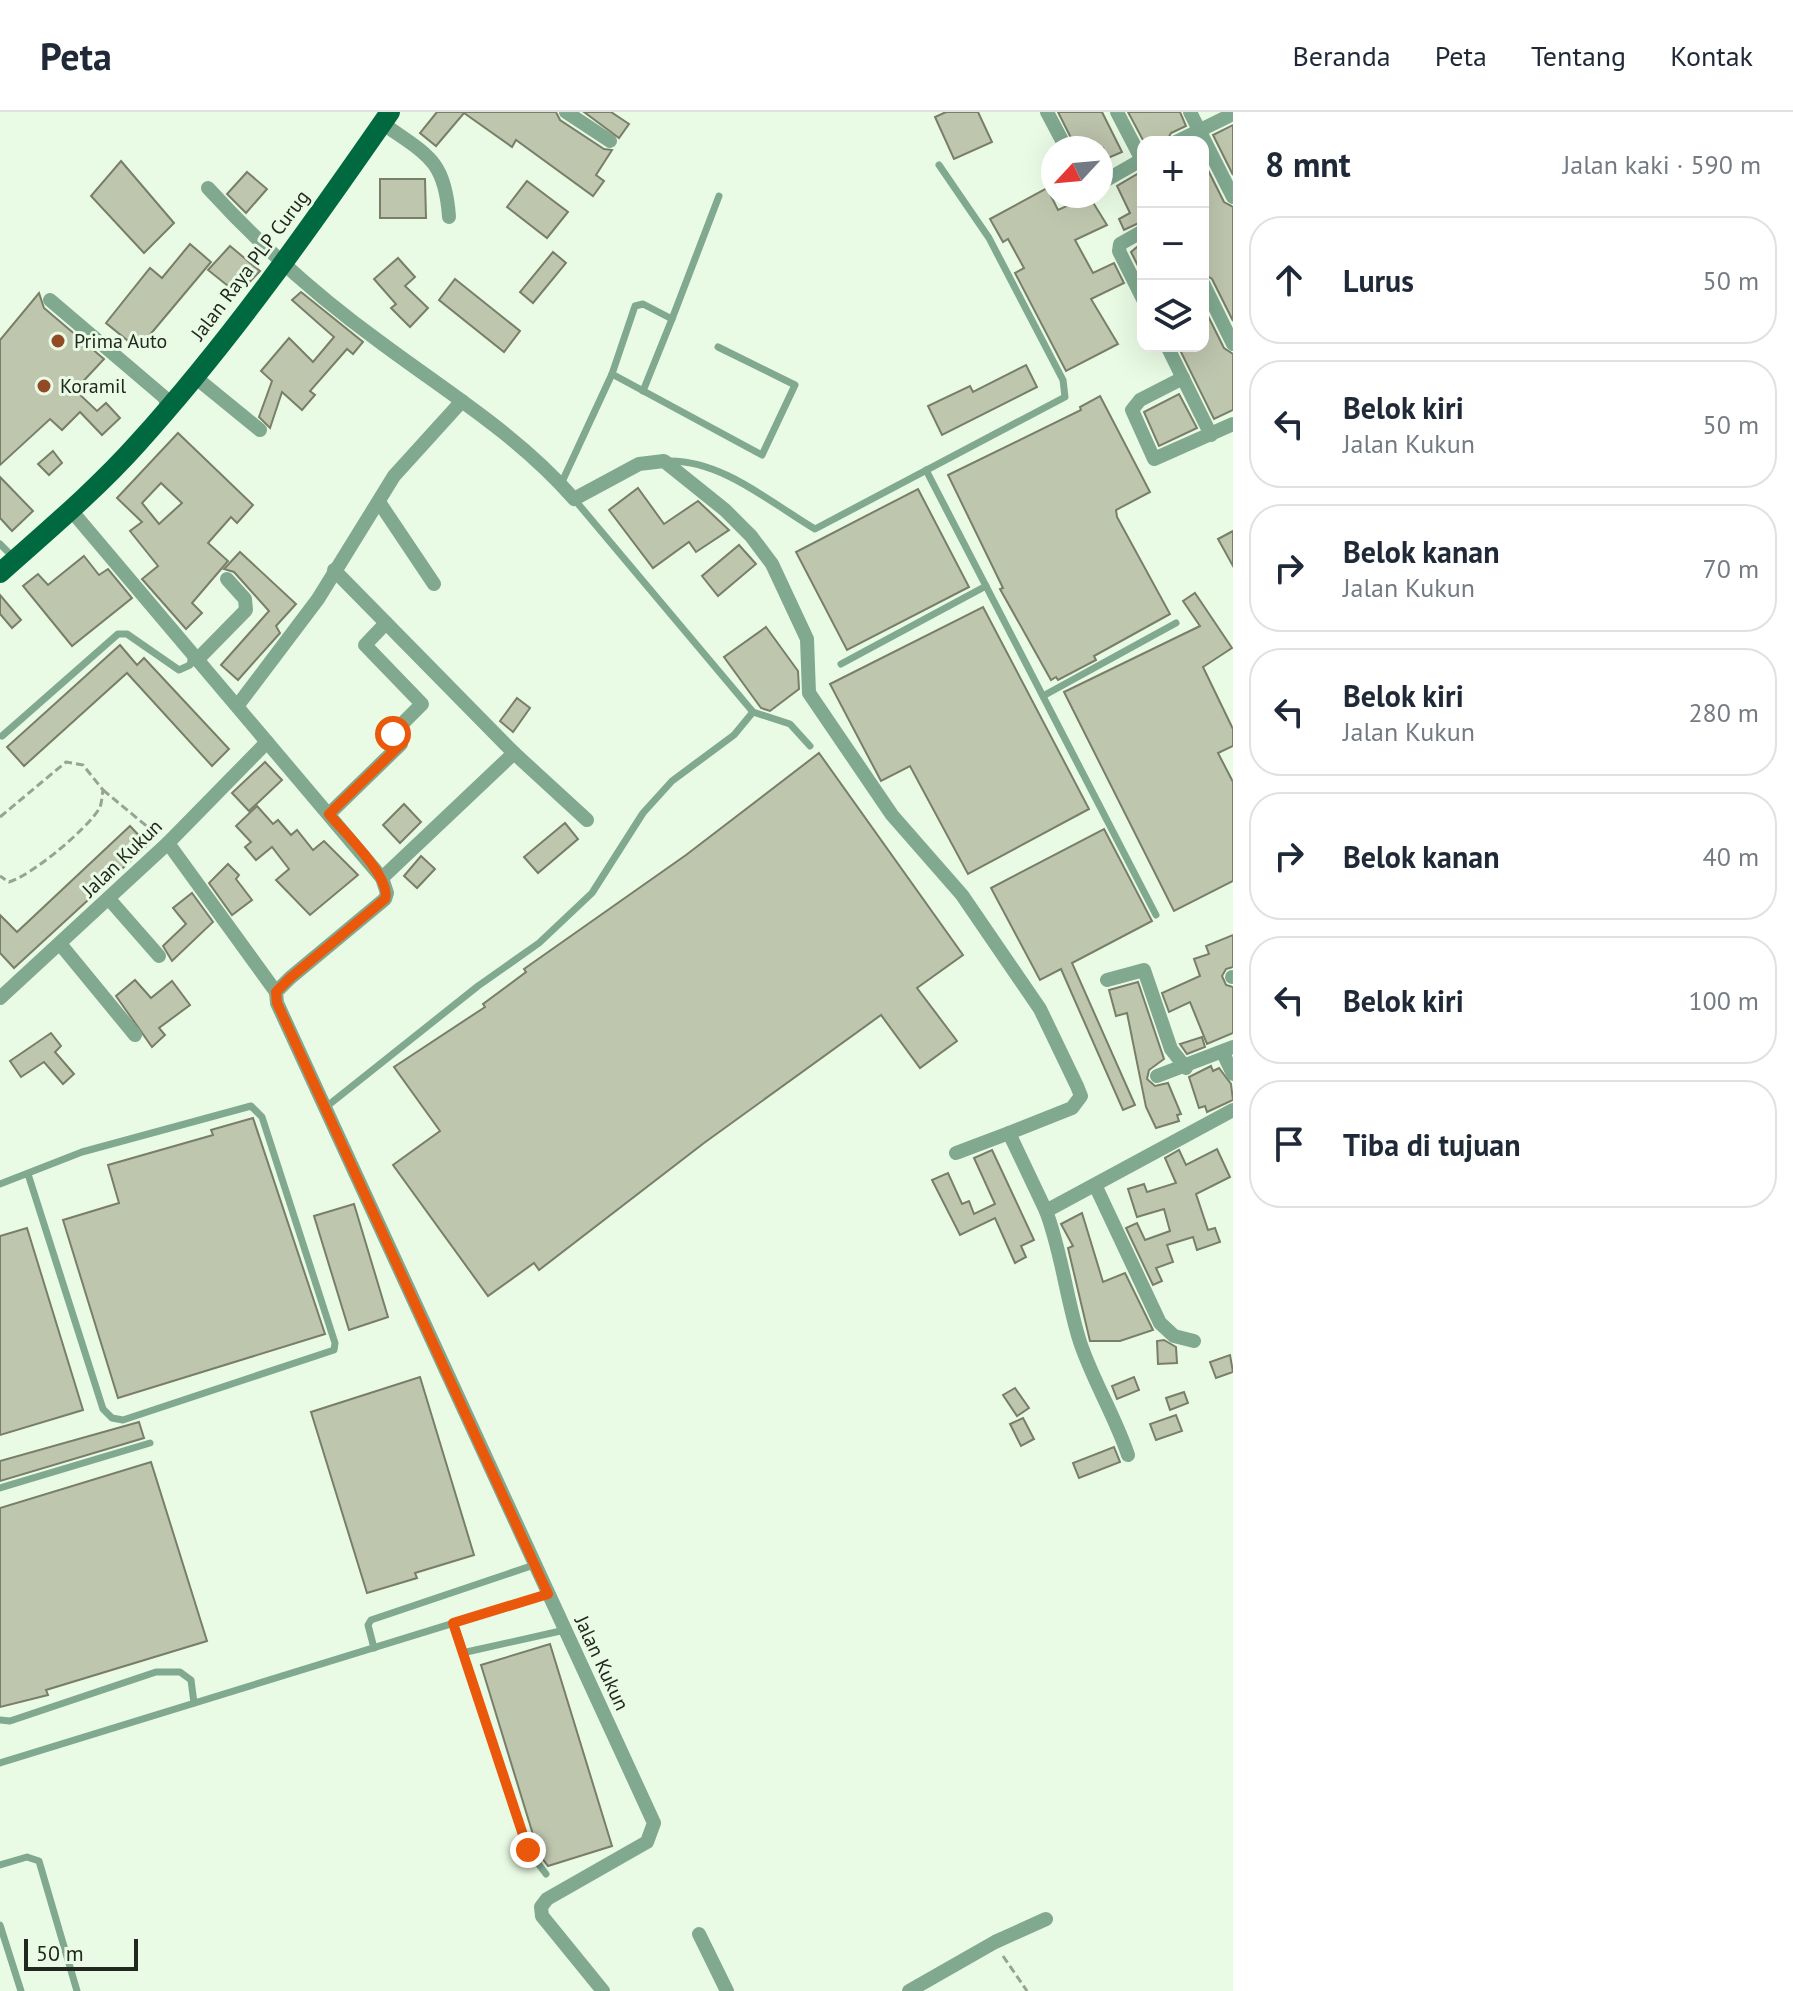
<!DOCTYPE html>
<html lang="id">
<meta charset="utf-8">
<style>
body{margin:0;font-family:"PT Sans",sans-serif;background:#f6f6f7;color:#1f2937}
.controls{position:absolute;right:24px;top:24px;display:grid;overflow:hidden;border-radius:16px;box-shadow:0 8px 32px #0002}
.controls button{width:72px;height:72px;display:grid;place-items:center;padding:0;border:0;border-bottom:2px solid #e0e1e3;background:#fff;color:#1f2937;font:40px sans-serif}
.compass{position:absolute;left:1041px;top:24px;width:72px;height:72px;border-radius:50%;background:#fff;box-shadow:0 8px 32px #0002;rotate:244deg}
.scale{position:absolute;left:24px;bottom:20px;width:114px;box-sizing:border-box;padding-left:8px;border:4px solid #222820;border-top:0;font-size:22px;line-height:28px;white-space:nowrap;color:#222820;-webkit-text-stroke:6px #eafbe5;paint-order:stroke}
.stop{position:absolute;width:24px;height:24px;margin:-18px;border:6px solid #ea580c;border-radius:50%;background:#fff}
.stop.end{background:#ea580c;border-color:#fff;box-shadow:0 2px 8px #0008}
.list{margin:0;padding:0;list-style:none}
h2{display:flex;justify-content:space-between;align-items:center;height:104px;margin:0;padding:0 32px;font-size:34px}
h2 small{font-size:26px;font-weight:400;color:#747a83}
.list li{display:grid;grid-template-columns:52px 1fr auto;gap:24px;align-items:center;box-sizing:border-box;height:128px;margin:0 16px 16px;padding:0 16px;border:2px solid #e0e1e3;border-radius:32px}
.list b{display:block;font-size:30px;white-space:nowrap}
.list p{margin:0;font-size:26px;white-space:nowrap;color:#747a83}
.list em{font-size:26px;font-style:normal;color:#747a83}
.icon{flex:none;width:44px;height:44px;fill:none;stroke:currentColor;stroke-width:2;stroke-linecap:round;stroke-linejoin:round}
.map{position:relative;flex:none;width:1233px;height:1879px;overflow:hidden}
header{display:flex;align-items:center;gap:48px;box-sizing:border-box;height:112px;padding:0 40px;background:#fff;border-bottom:2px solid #e0e1e3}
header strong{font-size:38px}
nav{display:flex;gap:44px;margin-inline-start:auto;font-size:28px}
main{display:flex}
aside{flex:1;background:#fff}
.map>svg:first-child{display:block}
</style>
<header>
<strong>Peta</strong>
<nav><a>Beranda</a><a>Peta</a><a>Tentang</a><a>Kontak</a></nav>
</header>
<main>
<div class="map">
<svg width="1233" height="1879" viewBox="0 0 1233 1879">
<rect width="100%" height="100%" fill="#eafbe5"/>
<g fill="#bfc6ae" stroke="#787e68" stroke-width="2" fill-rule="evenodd">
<path d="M437 0H556L560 8 604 37 612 38 596 63 604 69 593 84 516 28 512 35 464 1 436 34 420 21Z"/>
<path d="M584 0H611L629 12 619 26Z"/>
<path d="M946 0H978L992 30 954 47 935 5Z"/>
<path d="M1058 0H1102L1122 40 1108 46 1103 36H1076Z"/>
<path d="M1128 0H1180L1186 14 1171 21 1166 30H1144Z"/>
<path d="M1233 13V63L1213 23Z"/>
<path d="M1203 48 1224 90 1233 95V209L1212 167 1203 161Z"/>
<path d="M121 49 174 111 144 141 91 84Z"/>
<path d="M247 60 267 77 246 101 227 82Z"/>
<path d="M1139 61 1143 69V109L1124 118 1119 107 1130 101 1117 74Z"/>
<path d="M380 67H425L426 106H380Z"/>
<path d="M527 69 568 100 547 126 507 95Z"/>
<path d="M1047 76 1058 98 1089 84 1107 113 1075 128 1093 161 1114 151 1124 171 1091 187 1118 232 1066 259 1015 161 1024 156 1008 127 1003 130 990 107Z"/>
<path d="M1143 130V162H1142L1131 140Z"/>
<path d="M190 132 211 150 138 237 106 211 150 156 162 166Z"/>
<path d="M230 134 260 159 238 182 208 158Z"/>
<path d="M553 140 566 151 533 191 520 180Z"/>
<path d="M398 146 415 165 405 174 428 196 410 215 391 196 396 192 374 167Z"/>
<path d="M455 167 520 219 504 240 439 188Z"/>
<path d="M301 180 363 230 353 242 347 237 310 279 315 283 302 298 282 280 270 316 259 305 272 269 261 259 289 226 313 250 334 225 292 188Z"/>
<path d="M39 181 44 196 104 247 75 278 97 299 106 291 120 306 102 323 80 300 62 318 50 307 0 353V228Z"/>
<path d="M1203 194 1224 236 1233 242V298L1214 307 1178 234H1203Z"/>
<path d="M1026 253 1037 275 942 323 928 294 970 274 973 280Z"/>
<path d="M1179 282 1197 316 1159 334 1144 300Z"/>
<path d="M1100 284 1150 380 1116 398 1117 405 1170 502 1094 544 1096 548 1058 568 1056 565 1051 568 1000 477 1003 476 948 363 1081 298 1080 295Z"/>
<path d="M178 321 253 393 237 411 231 405 208 431 228 449 192 491 202 501 186 517 142 467 158 454 130 419 142 410 117 386ZM161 371 182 391 159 412 142 391Z"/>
<path d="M53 339 62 351 49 363 38 352Z"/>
<path d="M0 365 33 399 12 419 0 406Z"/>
<path d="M638 376 664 412 698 389 729 418 696 440 689 430 653 456 609 398Z"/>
<path d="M918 377 969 475 847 538 796 440Z"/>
<path d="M1233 419V454L1218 427Z"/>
<path d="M739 433 756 452 718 484 702 464Z"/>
<path d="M240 440 296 492 276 514 280 521 238 568 221 553 269 499 234 460 224 457Z"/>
<path d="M84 444 99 463 108 457 132 486 72 534 23 474 38 462 48 473Z"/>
<path d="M1195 481 1232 536 1203 555 1233 617V634L1218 641 1233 670V769L1174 799 1064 580 1200 514 1183 489Z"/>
<path d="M0 483 21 508 12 516 0 502Z"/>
<path d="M983 495 1089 697 968 762 910 654 881 669 830 572Z"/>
<path d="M766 515 798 559 799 577 770 599 761 596 724 545Z"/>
<path d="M120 533 137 553 144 546 229 637 212 654 127 561 24 654 7 635Z"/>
<path d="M517 586 530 596 513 620 500 609Z"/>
<path d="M819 641 963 843 917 876 957 929 920 956 881 903 704 1031 539 1158 534 1151 488 1184 393 1053 440 1019 394 955 485 895 483 892 526 860 524 857 686 743Z"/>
<path d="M265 650 282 668 249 699 232 681Z"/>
<path d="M404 692 421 710 400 731 383 713Z"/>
<path d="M257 694 273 712 278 708 291 723 297 718 313 738 324 729 358 763 310 803 276 768 289 757 272 735 256 748 245 735 251 730 236 714Z"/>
<path d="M565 711 578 727 538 761 524 745Z"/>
<path d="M130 714 148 733 14 856 0 841V803L17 820Z"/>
<path d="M1104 717 1152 809 1072 851 1135 993 1123 998 1061 857 1040 868 991 776Z"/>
<path d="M421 744 435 757 417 776 404 764Z"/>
<path d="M228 752 239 763 236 767 252 788 232 803 209 771Z"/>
<path d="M192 781 213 810 172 849 163 834 186 812 173 796Z"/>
<path d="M1233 823V855L1226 857 1222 864 1226 873 1233 875V921L1207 932 1190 890 1169 900 1162 881 1200 864 1194 847 1209 842 1206 834Z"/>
<path d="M135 868 151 886 172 869 190 893 159 916 165 923 152 935 116 884Z"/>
<path d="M1138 870 1164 947 1149 958 1147 967 1155 974 1168 971 1181 1002 1177 1003 1179 1009 1156 1016 1146 995 1127 901 1116 904 1109 878Z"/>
<path d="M51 921 61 934 55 940 74 962 63 972 44 950 21 965 10 949Z"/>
<path d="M1202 925 1205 935 1187 942 1180 932Z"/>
<path d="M1211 954 1213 959 1219 956 1231 972 1233 988 1207 1000 1205 994 1199 996 1189 965Z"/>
<path d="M253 1006 325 1222 118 1286 63 1108 119 1091 108 1053 213 1023 211 1018Z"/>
<path d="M1217 1037 1230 1065 1196 1082 1208 1118 1215 1116 1220 1130 1197 1138 1193 1125 1167 1133 1173 1150 1156 1156 1162 1169 1153 1173 1126 1116 1137 1111 1145 1128 1170 1119 1164 1097 1137 1105 1128 1077 1144 1072 1147 1080 1176 1071 1165 1046 1179 1038 1186 1053Z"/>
<path d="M992 1038 1034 1128 1021 1134 1026 1145 1015 1151 995 1106 960 1123 932 1068 948 1061 962 1092 969 1089 974 1102 995 1092 974 1046Z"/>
<path d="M354 1092 388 1205 349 1218 314 1104Z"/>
<path d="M1082 1101 1103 1170 1125 1161 1153 1218 1120 1229H1090L1068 1136 1073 1134 1061 1112Z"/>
<path d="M27 1116 83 1298 0 1323V1124Z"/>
<path d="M1164 1228 1176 1235 1177 1251 1158 1252 1157 1229Z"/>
<path d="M1230 1243 1233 1260 1216 1266 1210 1250Z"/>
<path d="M420 1265 474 1443 415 1461 417 1466 367 1481 311 1300Z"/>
<path d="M1134 1265 1139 1278 1117 1287 1112 1274Z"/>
<path d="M1015 1276 1029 1296 1017 1304 1003 1283Z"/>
<path d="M1184 1280 1188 1291 1170 1298 1166 1286Z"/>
<path d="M1176 1303 1182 1319 1156 1328 1150 1312Z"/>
<path d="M1023 1306 1034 1327 1021 1334 1010 1312Z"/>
<path d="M139 1310 144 1326 0 1369V1349Z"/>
<path d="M1114 1335 1120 1350 1079 1366 1073 1351Z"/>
<path d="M151 1350 207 1529 46 1578 48 1583 0 1595V1396Z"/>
<path d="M550 1532 612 1734 548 1754 539 1742 481 1553Z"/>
</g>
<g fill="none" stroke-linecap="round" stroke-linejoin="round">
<g stroke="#97a393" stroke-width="3" stroke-dasharray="8 4" stroke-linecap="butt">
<path d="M103 678 155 721"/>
<path d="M0 705 66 650 83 653 103 678C102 683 102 692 99 697 86 718 32 763 9 770L0 764"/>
<path d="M1003 1844 1027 1879"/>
</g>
<g stroke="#81a990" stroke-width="7">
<path d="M612 262 762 343 795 273 718 235"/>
<path d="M643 279 672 207"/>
<path d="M667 349C721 347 771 391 815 417L1065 285 1063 268 989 126 939 53"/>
<path d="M926 358 1156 803"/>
<path d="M561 372 612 262 635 194 643 192 672 207 719 84"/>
<path d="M574 387 753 600 790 612 810 634"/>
<path d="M0 432 14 446"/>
<path d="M841 552 986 474"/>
<path d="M1043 584 1176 511"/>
<path d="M2 624 118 522H127L179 558 190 553 192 543"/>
<path d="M326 995 478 874 539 831 592 781 643 701 672 669 734 623 753 600"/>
<path d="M0 1072 82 1040 251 994 262 1005 335 1231 334 1238 123 1308 112 1306 103 1297 28 1062"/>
<path d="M0 1376 150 1331"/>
<path d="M453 1511 528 1738 546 1762"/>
<path d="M374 1536 368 1513 371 1508 534 1453"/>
<path d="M462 1541 565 1518"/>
<path d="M0 1608 10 1609 156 1560H180L191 1568 194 1591"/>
<path d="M0 1651 548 1482"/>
<path d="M0 1753 27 1745 39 1749 77 1879"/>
<path d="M0 1813 21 1879"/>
</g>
<g stroke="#81a990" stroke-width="14">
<path d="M566 0 610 29"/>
<path d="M1047 0 1066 36"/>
<path d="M1117 0 1143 50"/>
<path d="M1190 0 1233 85"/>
<path d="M382 11C427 43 445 47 449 105"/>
<path d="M1176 30 1233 2"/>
<path d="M1101 71 1143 47"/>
<path d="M208 76C260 133 318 185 380 230 447 280 518 323 574 387L639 352 664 349 725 398 751 424 772 452 807 527 809 581 892 703 962 783 1040 897 1077 974 1081 984 1072 996 1009 1021"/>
<path d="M1143 119 1120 132 1119 139 1143 187"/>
<path d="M1203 171 1233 232"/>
<path d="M50 188 164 285 168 294"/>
<path d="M1167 234 1211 323"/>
<path d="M195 265 260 318"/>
<path d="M1183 266 1140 288 1132 298 1154 347 1233 312"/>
<path d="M379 390 434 472"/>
<path d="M70 397 382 766 387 781 385 787 290 866 276 880 277 891 654 1711 647 1730 547 1787 541 1795 542 1804 603 1879"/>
<path d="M334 458 514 641 587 708"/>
<path d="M197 548 246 498 245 487 227 467"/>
<path d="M238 593 318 487 394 364 462 289"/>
<path d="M329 702 401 632 393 621 422 592 365 533 386 511"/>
<path d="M168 731 276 880"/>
<path d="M382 766 514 641"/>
<path d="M109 787 159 844"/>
<path d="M61 833 135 923"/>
<path d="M1232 865H1233"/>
<path d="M1107 868 1144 858 1171 937 1186 956"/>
<path d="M0 886 168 731 267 630"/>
<path d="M1223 941 1233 962"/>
<path d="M1157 964 1233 935"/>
<path d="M956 1041 1009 1021 1046 1099 1233 998"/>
<path d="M1096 1075 1160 1211 1174 1224 1194 1229"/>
<path d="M1046 1099C1062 1141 1066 1186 1080 1230 1093 1269 1115 1304 1128 1343"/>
<path d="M699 1822 727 1879"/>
<path d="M909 1879 995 1830 1046 1807"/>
</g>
<path stroke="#01693f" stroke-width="20" d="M0 461C47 419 96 378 138 331 231 228 311 114 390 0"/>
</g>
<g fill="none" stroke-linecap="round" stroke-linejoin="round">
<path stroke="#ea580c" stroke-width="10" d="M393 622 401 632 329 702C343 719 392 766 385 787L290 866 276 880 277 891 548 1482 453 1511 528 1738"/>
</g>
<g fill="#914a25" stroke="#eafbe5" stroke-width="3">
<circle cx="58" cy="229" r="8"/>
<circle cx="44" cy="274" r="8"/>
</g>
<g text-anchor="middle" stroke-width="6" stroke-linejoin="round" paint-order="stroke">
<g font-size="20" fill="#222820" stroke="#eafbe5">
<text transform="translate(250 153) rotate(-53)" y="7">Jalan Raya PLP Curug</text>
<text transform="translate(122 746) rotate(-44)" y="7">Jalan Kukun</text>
<text transform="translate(602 1551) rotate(65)" y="7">Jalan Kukun</text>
</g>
<g font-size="20" fill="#222820" stroke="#eafbe5" text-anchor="start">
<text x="74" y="236">Prima Auto</text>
<text x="60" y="281">Koramil</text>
</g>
</g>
</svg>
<div class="controls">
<button>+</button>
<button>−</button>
<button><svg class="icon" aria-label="layers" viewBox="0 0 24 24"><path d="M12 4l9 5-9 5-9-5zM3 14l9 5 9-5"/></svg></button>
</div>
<svg class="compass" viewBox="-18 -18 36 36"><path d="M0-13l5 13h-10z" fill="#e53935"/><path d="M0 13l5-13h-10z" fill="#747a83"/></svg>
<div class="scale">50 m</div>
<div class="stop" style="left:393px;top:622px"></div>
<div class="stop end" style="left:528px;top:1738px"></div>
</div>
<aside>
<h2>8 mnt<small>Jalan kaki · 590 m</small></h2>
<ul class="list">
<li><svg class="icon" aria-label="ahead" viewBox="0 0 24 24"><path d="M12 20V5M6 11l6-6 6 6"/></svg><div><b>Lurus</b></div><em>50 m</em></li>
<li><svg class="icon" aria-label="left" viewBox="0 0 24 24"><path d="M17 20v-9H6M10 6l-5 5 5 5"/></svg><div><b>Belok kiri</b><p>Jalan Kukun</p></div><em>50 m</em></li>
<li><svg class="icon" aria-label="right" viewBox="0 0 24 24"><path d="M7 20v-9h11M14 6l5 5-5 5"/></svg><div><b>Belok kanan</b><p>Jalan Kukun</p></div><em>70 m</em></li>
<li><svg class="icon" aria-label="left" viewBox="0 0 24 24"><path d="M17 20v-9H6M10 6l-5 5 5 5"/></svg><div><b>Belok kiri</b><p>Jalan Kukun</p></div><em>280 m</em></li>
<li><svg class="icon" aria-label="right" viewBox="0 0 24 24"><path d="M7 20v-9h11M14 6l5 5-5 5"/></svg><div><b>Belok kanan</b></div><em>40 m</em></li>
<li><svg class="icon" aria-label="left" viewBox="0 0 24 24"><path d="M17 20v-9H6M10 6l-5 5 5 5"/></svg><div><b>Belok kiri</b></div><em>100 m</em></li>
<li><svg class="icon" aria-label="arrive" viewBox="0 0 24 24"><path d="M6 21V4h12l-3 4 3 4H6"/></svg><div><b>Tiba di tujuan</b></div></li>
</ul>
</aside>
</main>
